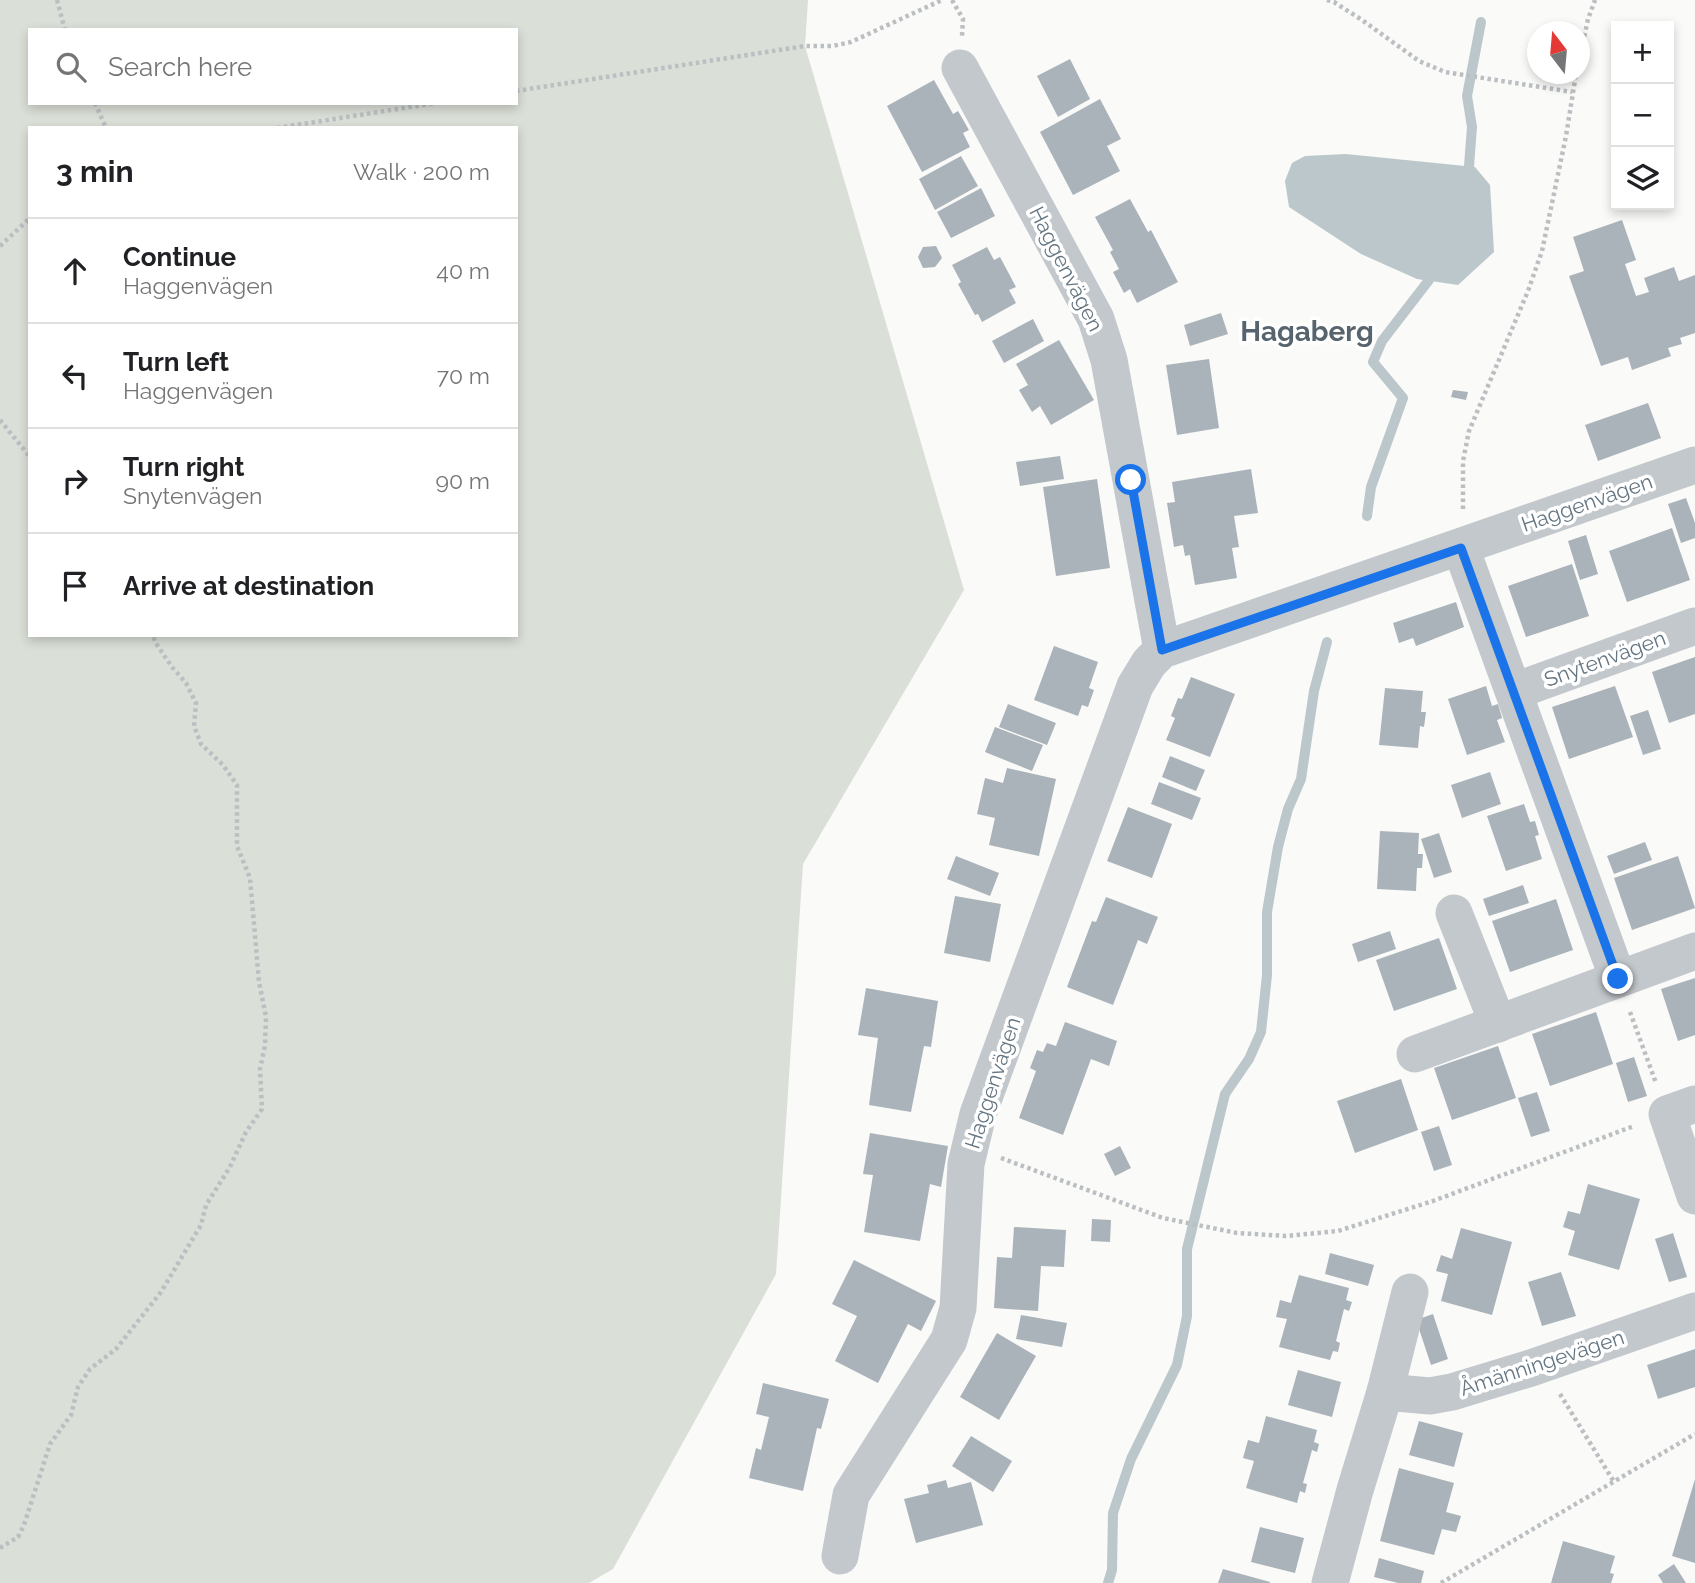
<!DOCTYPE html>
<meta charset="utf-8">
<style>
body{margin:0;font-family:Raleway,sans-serif;background:#f2f2f2;color:#202124}
.controls{position:absolute;right:21px;top:21px;display:grid;overflow:hidden;border-radius:0px;box-shadow:0 4px 10px #0003}
.controls button{width:63px;height:63px;display:grid;place-items:center;padding:0;border:0;border-bottom:2px solid #e0e0e0;background:#fff;color:#202124;font:35px sans-serif}
.compass{position:absolute;left:1527px;top:21px;width:63px;height:63px;border-radius:50%;background:#fff;box-shadow:0 4px 10px #0003;rotate:344deg}
.stop{position:absolute;width:21px;height:21px;margin:-16px;border:5px solid #1a73e8;border-radius:50%;background:#fff}
.stop.end{background:#1a73e8;border-color:#fff;box-shadow:0 2px 7px #0008}
.list{margin:0;padding:0;list-style:none}
h2{display:flex;justify-content:space-between;align-items:center;height:91px;margin:0;padding:0 28px;font-size:30px}
h2 small{font-size:23px;font-weight:400;color:#757577}
.list li{display:grid;grid-template-columns:46px 1fr auto;gap:21px;align-items:center;box-sizing:border-box;height:105px;padding:0 28px;border-top:2px solid #e0e0e0}
.list b{display:block;font-size:26px;white-space:nowrap}
.list p{margin:0;font-size:23px;white-space:nowrap;color:#757577}
.list em{font-size:23px;font-style:normal;color:#757577}
.icon{flex:none;width:38px;height:38px;fill:none;stroke:currentColor;stroke-width:2;stroke-linecap:round;stroke-linejoin:round}
.map{position:relative;flex:none;width:1695px;height:1583px;overflow:hidden}
.search{position:absolute;background:#fff;box-shadow:0 4px 10px #0003;left:28px;top:28px;width:490px;height:77px;display:flex;align-items:center;gap:18px;box-sizing:border-box;padding:0 24px;border-radius:0px;color:#757577;font-size:26px}
.panel{position:absolute;background:#fff;box-shadow:0 4px 10px #0003;left:28px;top:126px;width:490px;height:511px;border-radius:0px}
.map>svg:first-child{display:block}
</style>
<div class="map">
<svg width="1695" height="1583" viewBox="0 0 1695 1583">
<rect width="100%" height="100%" fill="#fafaf8"/>
<path fill="#dadfd7" fill-rule="evenodd" d="M0 0H808L805 46 964 590 803 864 776 1274 613 1569 589 1583H0ZM30 30H516V103H30ZM30 128H516V635H30Z"/>
<path fill="#bbc7cb" d="M1346 154 1475 167 1490 185 1494 252 1458 285 1417 279 1361 254 1289 207 1285 181 1292 163 1305 156Z"/>
<g fill="none" stroke-linecap="round" stroke-linejoin="round">
<g stroke="#bbc7cb" stroke-width="10">
<path d="M1469 166 1472 127 1467 96 1481 22"/>
<path d="M1367 516 1371 487 1403 398 1373 362 1382 341 1429 280"/>
<path d="M1108 1583 1112 1570 1113 1513 1131 1459 1177 1365 1187 1316V1249L1225 1094 1249 1059 1261 1032 1267 975V912L1278 847 1288 809 1301 779 1314 691 1327 642"/>
</g>
</g>
<g fill="#aab3b9">
<path d="M1070 59 1090 99 1058 117 1037 76Z"/>
<path d="M934 80 953 114 958 111 969 130 963 133 970 147 922 172 887 106Z"/>
<path d="M1100 99 1121 139 1107 146 1120 171 1073 195 1040 132Z"/>
<path d="M961 156 978 186 935 210 919 179Z"/>
<path d="M981 188 995 216 951 238 937 212Z"/>
<path d="M1130 199 1148 232 1151 230 1178 282 1137 303 1130 289 1124 293 1113 272 1119 269 1110 252 1113 250 1095 217Z"/>
<path d="M1622 220 1636 260 1625 264 1636 296 1649 292 1644 278 1674 267 1679 281 1695 275V333L1680 338 1682 344 1668 348 1671 356 1632 370 1628 357 1601 366 1569 276 1584 271 1573 237Z"/>
<path d="M936 246 942 258 935 267 923 268 918 257 923 247Z"/>
<path d="M987 247 994 260 1000 257 1016 287 1009 290 1016 303 982 322 978 314 975 315 958 284 961 282 952 265Z"/>
<path d="M1221 313 1228 334 1190 346 1184 325Z"/>
<path d="M1033 319 1044 341 1004 363 992 341Z"/>
<path d="M1059 340 1094 400 1051 425 1040 406 1032 412 1019 390 1028 385 1016 364Z"/>
<path d="M1209 359 1219 428 1177 435 1166 365Z"/>
<path d="M1453 390 1468 392 1466 400 1451 397Z"/>
<path d="M1648 403 1661 438 1598 461 1585 425Z"/>
<path d="M1060 456 1064 479 1020 486 1016 462Z"/>
<path d="M1251 469 1258 513 1234 516 1239 547 1232 548 1237 578 1195 585 1190 555 1185 556 1183 545 1174 547 1167 503 1175 502 1172 482Z"/>
<path d="M1097 479 1110 568 1056 576 1043 487Z"/>
<path d="M1686 498 1695 523V538L1681 543 1668 504Z"/>
<path d="M1672 528 1690 580 1627 602 1609 551Z"/>
<path d="M1586 535 1598 574 1580 580 1568 541Z"/>
<path d="M1572 564 1589 616 1526 637 1508 586Z"/>
<path d="M1456 602 1464 627 1416 646 1413 638 1399 643 1393 623Z"/>
<path d="M1054 646 1098 662 1089 688 1094 690 1088 707 1082 705 1078 716 1034 700Z"/>
<path d="M1695 657V714L1669 723 1652 672Z"/>
<path d="M1191 677 1235 694 1210 757 1166 740 1175 718 1171 716 1178 698 1182 699Z"/>
<path d="M1486 686 1492 706 1498 704 1502 718 1497 720 1505 742 1467 755 1448 699Z"/>
<path d="M1615 686 1633 737 1569 759 1552 707Z"/>
<path d="M1385 688 1423 691 1421 712H1426L1424 727 1420 726 1418 748 1379 745Z"/>
<path d="M1008 704 1056 723 1047 745 999 727Z"/>
<path d="M1648 710 1661 749 1643 755 1630 716Z"/>
<path d="M995 727 1043 745 1032 771 985 752Z"/>
<path d="M1170 756 1205 770 1196 791 1162 777Z"/>
<path d="M1007 768 1056 779 1039 856 989 845 995 818 977 814 985 778 1003 783Z"/>
<path d="M1490 772 1501 804 1462 818 1451 785Z"/>
<path d="M1159 782 1201 798 1192 820 1151 804Z"/>
<path d="M1524 804 1530 822 1535 821 1539 835 1535 836 1542 859 1506 871 1487 816Z"/>
<path d="M1128 807 1172 824 1152 878 1107 861Z"/>
<path d="M1380 831 1419 833 1418 854H1423L1422 868H1417L1416 891 1377 889Z"/>
<path d="M1439 833 1452 872 1434 878 1421 839Z"/>
<path d="M1645 842 1652 860 1614 874 1607 856Z"/>
<path d="M956 856 999 873 990 896 947 879Z"/>
<path d="M1678 856 1695 908 1632 930 1614 878Z"/>
<path d="M1523 885 1529 903 1489 916 1483 899Z"/>
<path d="M955 896 1001 904 990 962 944 953Z"/>
<path d="M1106 897 1158 917 1147 944 1138 940 1113 1005 1067 987 1092 921 1096 922Z"/>
<path d="M1556 899 1573 950 1510 972 1492 921Z"/>
<path d="M1390 931 1396 949 1358 962 1352 944Z"/>
<path d="M1439 938 1457 989 1394 1011 1376 960Z"/>
<path d="M1695 978V1035L1678 1041 1661 989Z"/>
<path d="M866 988 938 1001 931 1047 924 1046 911 1112 869 1105 878 1038 858 1035Z"/>
<path d="M1596 1012 1613 1064 1550 1086 1532 1034Z"/>
<path d="M1065 1022 1117 1041 1109 1066 1091 1059 1063 1135 1019 1118 1036 1071 1030 1068 1037 1050 1043 1052 1047 1043 1056 1046Z"/>
<path d="M1498 1046 1516 1098 1452 1120 1434 1068Z"/>
<path d="M1634 1057 1647 1096 1628 1102 1616 1063Z"/>
<path d="M1401 1079 1418 1130 1355 1153 1337 1101Z"/>
<path d="M1537 1092 1550 1131 1531 1137 1518 1098Z"/>
<path d="M1439 1126 1452 1165 1434 1171 1421 1132Z"/>
<path d="M870 1133 948 1146 941 1187 930 1184 920 1241 864 1232 873 1175 863 1174Z"/>
<path d="M1120 1146 1131 1168 1115 1176 1104 1154Z"/>
<path d="M1588 1184 1640 1199 1619 1270 1568 1255 1575 1231 1563 1227 1568 1211 1580 1214Z"/>
<path d="M1092 1219 1111 1220 1110 1242 1091 1241Z"/>
<path d="M1014 1227 1066 1230 1064 1267 1041 1266 1038 1311 994 1308 997 1257 1012 1258Z"/>
<path d="M1461 1228 1512 1242 1492 1315 1441 1301 1448 1274 1436 1271 1441 1255 1452 1259Z"/>
<path d="M1673 1233 1687 1277 1669 1282 1655 1239Z"/>
<path d="M1330 1253 1374 1265 1368 1286 1325 1274Z"/>
<path d="M854 1260 936 1301 921 1331 908 1324 878 1383 835 1361 857 1316 832 1304Z"/>
<path d="M1561 1272 1576 1316 1542 1326 1528 1282Z"/>
<path d="M1299 1275 1349 1288 1346 1300 1352 1302 1349 1311 1344 1309 1336 1341 1340 1343 1338 1352 1333 1351 1330 1360 1279 1347 1287 1319 1276 1317 1280 1300 1291 1303Z"/>
<path d="M1433 1314 1448 1359 1431 1365 1416 1320Z"/>
<path d="M1021 1315 1067 1323 1062 1347 1016 1339Z"/>
<path d="M997 1333 1036 1356 999 1420 960 1397Z"/>
<path d="M1695 1349V1387L1658 1399 1647 1365Z"/>
<path d="M1298 1370 1341 1382 1332 1417 1288 1405Z"/>
<path d="M763 1383 829 1399 821 1429 817 1428 803 1491 749 1478 756 1448 761 1450 769 1417 756 1414Z"/>
<path d="M1266 1416 1317 1430 1314 1442 1319 1444 1317 1452 1312 1450 1303 1483 1307 1484 1305 1493 1300 1491 1297 1503 1246 1488 1254 1461 1243 1458 1248 1440 1259 1443Z"/>
<path d="M1419 1421 1463 1433 1454 1467 1409 1455Z"/>
<path d="M971 1436 1012 1461 993 1492 952 1466Z"/>
<path d="M1399 1468 1454 1483 1446 1512 1461 1516 1456 1532 1442 1529 1434 1555 1380 1541Z"/>
<path d="M1695 1479V1563L1672 1556Z"/>
<path d="M946 1480 948 1488 971 1482 983 1525 916 1543 904 1499 929 1493 927 1485Z"/>
<path d="M1260 1527 1304 1538 1295 1573 1251 1562Z"/>
<path d="M1563 1541 1615 1556 1610 1573 1614 1574 1611 1583H1551Z"/>
<path d="M1379 1558 1424 1571 1421 1583H1398L1374 1577Z"/>
<path d="M1674 1564 1686 1583H1663L1658 1575Z"/>
<path d="M1223 1569 1270 1582V1583H1218Z"/>
</g>
<g fill="none" stroke-linecap="round" stroke-linejoin="round">
<g stroke="#bbbfc2" stroke-width="4.5" stroke-dasharray="3.5 3.5" stroke-linecap="butt">
<path d="M57 0 65 30"/>
<path d="M952 0 963 19 962 36"/>
<path d="M1327 0 1334 2 1362 20 1419 61 1445 72 1572 92"/>
<path d="M1580 57 1588 19 1595 0"/>
<path d="M516 91 805 46H833L851 42 942 0"/>
<path d="M95 103 106 128"/>
<path d="M277 128 436 103"/>
<path d="M0 246 30 218"/>
<path d="M0 420 30 457"/>
<path d="M1463 509V461L1469 431 1528 291 1542 251 1566 136 1576 74"/>
<path d="M1630 1012 1656 1083"/>
<path d="M1001 1158 1163 1218 1237 1233 1286 1236 1338 1231 1433 1201 1634 1126"/>
<path d="M1560 1394 1614 1482"/>
<path d="M0 1548 18 1537 24 1525 50 1444 71 1415 78 1387 90 1369 116 1349 161 1292 201 1225 206 1205 230 1167 246 1132 262 1109 260 1069 265 1046 266 1017 259 982 250 878 237 846V785L223 765 201 744 194 726 196 703 186 683 172 667 155 642 153 635"/>
<path d="M1441 1583 1695 1434"/>
</g>
<g stroke="#c3c8cc" stroke-width="37">
<path d="M960 68 1096 319 1109 360 1162 650"/>
<path d="M1461 548 1618 979"/>
<path d="M1515 691 1695 626"/>
<path d="M1454 913 1498 1024"/>
<path d="M1415 1054 1695 951"/>
<path d="M1695 1104 1667 1114 1695 1196"/>
<path d="M1385 1392 1410 1292"/>
<path d="M840 1556 851 1495 949 1340 958 1308 966 1164 978 1114 1135 686 1149 663 1162 650 1695 465"/>
<path d="M1330 1583 1355 1490 1385 1392 1430 1396 1452 1392 1531 1368 1695 1311"/>
</g>
</g>
<g fill="none" stroke-linecap="round" stroke-linejoin="round">
<path stroke="#1a73e8" stroke-width="9" d="M1131 480 1162 650 1461 548 1618 979"/>
</g>
<g text-anchor="middle" stroke-width="7" stroke-linejoin="round" paint-order="stroke">
<g font-size="21" fill="#657683" stroke="#fff">
<text transform="translate(1066 269) rotate(63)" y="7">Haggenvägen</text>
<text transform="translate(1587 503) rotate(-19)" y="7">Haggenvägen</text>
<text transform="translate(1605 659) rotate(-20)" y="7">Snytenvägen</text>
<text transform="translate(993 1083) rotate(-72)" y="7">Haggenvägen</text>
<text transform="translate(1542 1363) rotate(-18)" y="7">Åmänningevägen</text>
</g>
<g font-size="28" font-weight="bold" fill="#57646e" stroke="#fff">
<text x="1307" y="341">Hagaberg</text>
</g>
</g>
</svg>
<div class="controls">
<button>+</button>
<button>−</button>
<button><svg class="icon" aria-label="layers" viewBox="0 0 24 24"><path d="M12 4l9 5-9 5-9-5zM3 14l9 5 9-5"/></svg></button>
</div>
<svg class="compass" viewBox="-18 -18 36 36"><path d="M0-13l5 13h-10z" fill="#e53935"/><path d="M0 13l5-13h-10z" fill="#757577"/></svg>
<div class="stop" style="left:1131px;top:480px"></div>
<div class="stop end" style="left:1618px;top:979px"></div>
<div class="search"><svg class="icon" aria-label="search" viewBox="0 0 24 24"><circle cx="10" cy="10" r="6"/><path d="M15 15l6 6"/></svg>Search here</div>
<section class="panel">
<h2>3 min<small>Walk · 200 m</small></h2>
<ul class="list">
<li><svg class="icon" aria-label="ahead" viewBox="0 0 24 24"><path d="M12 20V5M6 11l6-6 6 6"/></svg><div><b>Continue</b><p>Haggenvägen</p></div><em>40 m</em></li>
<li><svg class="icon" aria-label="left" viewBox="0 0 24 24"><path d="M17 20v-9H6M10 6l-5 5 5 5"/></svg><div><b>Turn left</b><p>Haggenvägen</p></div><em>70 m</em></li>
<li><svg class="icon" aria-label="right" viewBox="0 0 24 24"><path d="M7 20v-9h11M14 6l5 5-5 5"/></svg><div><b>Turn right</b><p>Snytenvägen</p></div><em>90 m</em></li>
<li><svg class="icon" aria-label="arrive" viewBox="0 0 24 24"><path d="M6 21V4h12l-3 4 3 4H6"/></svg><div><b>Arrive at destination</b></div></li>
</ul>
</section>
</div>
